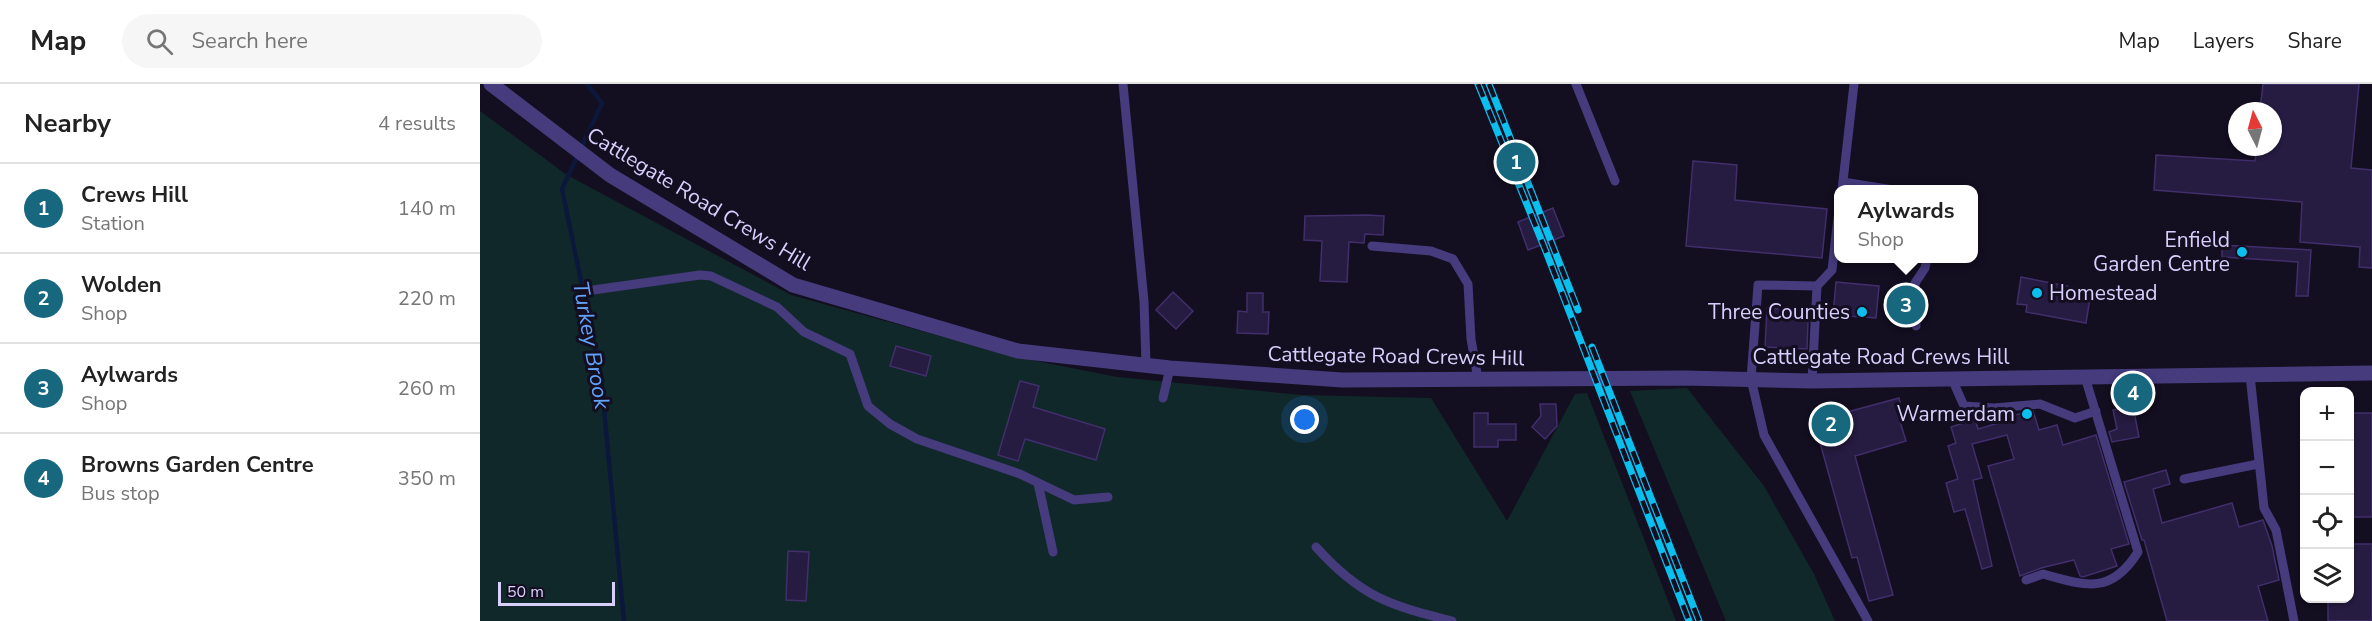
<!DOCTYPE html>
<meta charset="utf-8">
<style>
body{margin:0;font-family:"Nunito Sans",sans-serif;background:#f6f6f6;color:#222}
.controls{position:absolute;right:18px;bottom:18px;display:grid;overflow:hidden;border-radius:12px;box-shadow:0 2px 4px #0004}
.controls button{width:54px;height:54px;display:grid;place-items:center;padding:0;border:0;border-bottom:2px solid #e0e0e0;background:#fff;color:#222;font:30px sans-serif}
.compass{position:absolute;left:1748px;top:18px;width:54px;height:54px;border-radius:50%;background:#fff;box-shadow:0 2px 4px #0004;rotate:354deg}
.scale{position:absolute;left:18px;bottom:15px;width:117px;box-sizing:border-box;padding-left:6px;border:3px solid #d9cffd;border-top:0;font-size:16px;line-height:21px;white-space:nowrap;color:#d9cffd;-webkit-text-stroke:4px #130e20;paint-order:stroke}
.you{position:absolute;left:825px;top:336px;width:21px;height:21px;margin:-15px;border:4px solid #fff;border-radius:50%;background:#1a73e8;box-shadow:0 0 0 9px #1a73e833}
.badge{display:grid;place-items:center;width:39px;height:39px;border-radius:50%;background:#17687e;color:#fff;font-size:20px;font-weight:700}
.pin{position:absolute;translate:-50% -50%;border:3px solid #fff;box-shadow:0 2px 6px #0006}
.popup{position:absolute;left:1354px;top:101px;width:144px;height:78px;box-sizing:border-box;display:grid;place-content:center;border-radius:12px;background:#fff;filter:drop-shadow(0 2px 4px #0005);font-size:20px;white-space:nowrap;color:#767676}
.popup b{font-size:22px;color:#222}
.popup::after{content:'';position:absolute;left:50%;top:100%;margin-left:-12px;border:12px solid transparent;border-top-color:#fff}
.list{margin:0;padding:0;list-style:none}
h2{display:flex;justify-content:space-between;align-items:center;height:78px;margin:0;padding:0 24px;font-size:26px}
h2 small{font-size:20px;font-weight:400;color:#767676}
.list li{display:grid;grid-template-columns:39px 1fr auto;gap:18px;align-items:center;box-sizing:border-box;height:90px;padding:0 24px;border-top:2px solid #e0e0e0}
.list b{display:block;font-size:22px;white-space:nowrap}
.list p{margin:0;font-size:20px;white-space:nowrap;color:#767676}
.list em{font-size:20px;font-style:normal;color:#767676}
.icon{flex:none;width:33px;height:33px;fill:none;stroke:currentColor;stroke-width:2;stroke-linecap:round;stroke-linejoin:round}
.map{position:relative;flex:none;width:1892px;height:537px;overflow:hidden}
header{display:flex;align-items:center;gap:36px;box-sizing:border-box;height:84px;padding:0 30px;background:#fff;border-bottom:2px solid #e0e0e0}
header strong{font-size:28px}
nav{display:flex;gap:33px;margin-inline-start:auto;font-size:21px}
.search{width:420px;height:54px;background:#f6f6f6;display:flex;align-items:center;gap:15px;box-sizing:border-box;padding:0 21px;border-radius:33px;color:#767676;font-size:22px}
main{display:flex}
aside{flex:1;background:#fff}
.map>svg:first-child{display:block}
</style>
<header>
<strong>Map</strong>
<div class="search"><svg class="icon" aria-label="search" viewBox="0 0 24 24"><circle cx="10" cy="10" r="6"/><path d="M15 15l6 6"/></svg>Search here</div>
<nav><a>Map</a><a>Layers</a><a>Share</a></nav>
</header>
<main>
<aside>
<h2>Nearby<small>4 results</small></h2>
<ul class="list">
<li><span class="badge">1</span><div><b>Crews Hill</b><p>Station</p></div><em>140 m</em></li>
<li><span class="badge">2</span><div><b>Wolden</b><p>Shop</p></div><em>220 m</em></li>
<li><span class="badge">3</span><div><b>Aylwards</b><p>Shop</p></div><em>260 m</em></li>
<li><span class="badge">4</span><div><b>Browns Garden Centre</b><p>Bus stop</p></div><em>350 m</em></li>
</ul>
</aside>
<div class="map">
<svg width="1892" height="537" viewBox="0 0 1892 537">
<rect width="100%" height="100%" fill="#130e20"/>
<g fill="#11282a">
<path d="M0 27 87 91 311 211 536 273 637 293 822 311 951 314 1027 437 1095 310 1107 309 1196 537H0Z"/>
<path d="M1207 304 1284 402 1334 490 1355 537H1246L1150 307Z"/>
</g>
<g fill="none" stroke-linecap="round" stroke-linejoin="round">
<path stroke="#0b183c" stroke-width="4.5" d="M107 0 122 19 82 105 121 293 144 537"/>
</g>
<g fill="#261b40" stroke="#412e6b" stroke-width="1.5">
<path d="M1783 0H1879L1871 84 1892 86V184L1879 183 1880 163 1820 158 1822 118 1674 106 1676 71 1775 77 1777 63H1793V27H1780Z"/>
<path d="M1213 77 1257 81 1255 116 1347 125 1342 174 1206 162Z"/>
<path d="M1073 124 1084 152 1048 166 1038 138Z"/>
<path d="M887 131 904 132 903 151 885 150 884 159 869 158 867 198 840 197 842 157 824 156 825 132Z"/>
<path d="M1742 161 1831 166 1828 212H1816L1818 178 1742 173Z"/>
<path d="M1541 193 1607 206 1606 213 1610 214 1606 239 1546 228 1547 221 1537 220Z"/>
<path d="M1356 198 1399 202 1396 234 1353 231Z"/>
<path d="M693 208 713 227 696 245 676 226Z"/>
<path d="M767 209H783V228H789L788 250 757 249 758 227 767 228Z"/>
<path d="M1287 224 1317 226 1316 237H1328L1327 265 1285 263Z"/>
<path d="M416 262 451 272 446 292 410 282Z"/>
<path d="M540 297 559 302 553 323 625 345 616 376 545 355 538 377 518 371Z"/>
<path d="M1419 314 1423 329 1418 331 1426 357 1375 372 1413 511 1389 517 1377 473 1372 474 1334 337Z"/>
<path d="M1060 320H1076L1077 342 1065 355 1052 343 1061 332Z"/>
<path d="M1653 322 1659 353 1632 358 1629 348 1637 345 1633 326Z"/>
<path d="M1553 327 1559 346 1577 341 1583 361 1616 351 1649 460 1631 465 1637 482 1603 493 1600 492 1594 476 1561 484 1540 492 1508 382 1534 375 1527 351 1492 360 1502 394 1493 396 1512 482 1502 485 1485 425 1474 428 1466 399 1478 395 1468 362 1476 359 1471 343 1495 335 1498 345 1522 338 1521 334Z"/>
<path d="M994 329H1008V340H1036V356H1018V363H994Z"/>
<rect x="1869" y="329" width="23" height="104"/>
<path d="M1686 386 1690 400 1673 405 1682 439 1752 419 1759 443 1783 436 1792 462 1799 496 1778 502 1788 537H1687L1664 456H1662L1644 398Z"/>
<path d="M1869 460H1892V537H1848V514H1869Z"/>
<path d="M308 467 329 468 326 517 306 516Z"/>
</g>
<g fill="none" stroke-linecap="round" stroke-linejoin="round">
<g stroke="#453b7d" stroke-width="9">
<path d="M643 0 664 217 666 281"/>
<path d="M1096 0 1135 97"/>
<path d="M1363 98 1413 106"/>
<path d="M1362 106 1374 0"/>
<path d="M892 162 951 167 973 175 988 200 991 255 998 295"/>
<path d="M1337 202 1278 201 1271 295 1284 351 1388 537"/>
<path d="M113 206 220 191 231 192 297 223 324 248 370 270 388 322 410 340 437 355 540 390 594 416 628 413"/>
<path d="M1436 242 1435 199 1445 184 1447 174"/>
<path d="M1770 291 1784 424 1796 446 1814 537"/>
<path d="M1472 295 1484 322 1514 324 1560 320 1595 334 1616 327"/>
<path d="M1332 297 1337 202 1352 186 1358 133"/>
<path d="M683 314 690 284"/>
<path d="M1704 395 1778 380"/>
<path d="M558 399 573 468"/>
<path d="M836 463C881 513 909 521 972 537"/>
<path d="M1546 496 1563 490C1606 502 1631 511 1658 468L1605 293"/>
</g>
<path stroke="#453b7d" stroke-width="15" d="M11 0 130 91 313 201 538 267 690 284 862 296 1205 294 1332 297 1892 289"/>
<g stroke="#0abeee" stroke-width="7">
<g id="rail">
<path d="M998 0 1065 165 1209 537"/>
<path d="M1009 0 1098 226"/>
<path d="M1112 263 1219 537"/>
</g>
</g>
<use href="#rail" stroke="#130e20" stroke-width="4.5" stroke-dasharray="14" stroke-linecap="butt"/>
</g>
<g fill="#0abeee" stroke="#130e20" stroke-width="2">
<circle cx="1762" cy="168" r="6"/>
<circle cx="1557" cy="209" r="6"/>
<circle cx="1382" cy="228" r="6"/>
<circle cx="1547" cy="330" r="6"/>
</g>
<g text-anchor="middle" stroke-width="6" stroke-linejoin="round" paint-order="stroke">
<g font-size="21" fill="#d9cffd" stroke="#130e20">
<text transform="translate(219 115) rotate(31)" y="7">Cattlegate Road Crews Hill</text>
<text transform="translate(916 272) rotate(1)" y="7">Cattlegate Road Crews Hill</text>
<text x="1401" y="280">Cattlegate Road Crews Hill</text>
</g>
<g font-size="21" fill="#d9cffd" stroke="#130e20" text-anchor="end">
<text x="1750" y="163">Enfield<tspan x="1750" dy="24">Garden Centre</tspan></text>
<text x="1569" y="216" text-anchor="start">Homestead</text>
<text x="1370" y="235">Three Counties</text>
<text x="1535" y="337">Warmerdam</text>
</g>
<g font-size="22" font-style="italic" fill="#62a2f8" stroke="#130e20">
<text transform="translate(112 261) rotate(80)" y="8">Turkey Brook</text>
</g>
</g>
</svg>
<div class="controls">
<button>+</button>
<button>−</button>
<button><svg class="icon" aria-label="locate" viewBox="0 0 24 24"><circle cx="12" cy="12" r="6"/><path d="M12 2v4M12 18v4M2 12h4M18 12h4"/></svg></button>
<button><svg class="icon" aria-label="layers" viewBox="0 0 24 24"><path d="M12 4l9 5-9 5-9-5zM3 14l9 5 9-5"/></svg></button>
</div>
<svg class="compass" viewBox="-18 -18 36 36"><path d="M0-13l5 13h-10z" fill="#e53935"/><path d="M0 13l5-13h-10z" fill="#767676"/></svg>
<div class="scale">50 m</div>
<div class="you"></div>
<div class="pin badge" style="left:1036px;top:78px">1</div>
<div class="pin badge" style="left:1351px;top:340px">2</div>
<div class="pin badge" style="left:1426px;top:221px">3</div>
<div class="popup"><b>Aylwards</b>Shop</div>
<div class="pin badge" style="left:1653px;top:309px">4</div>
</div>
</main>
